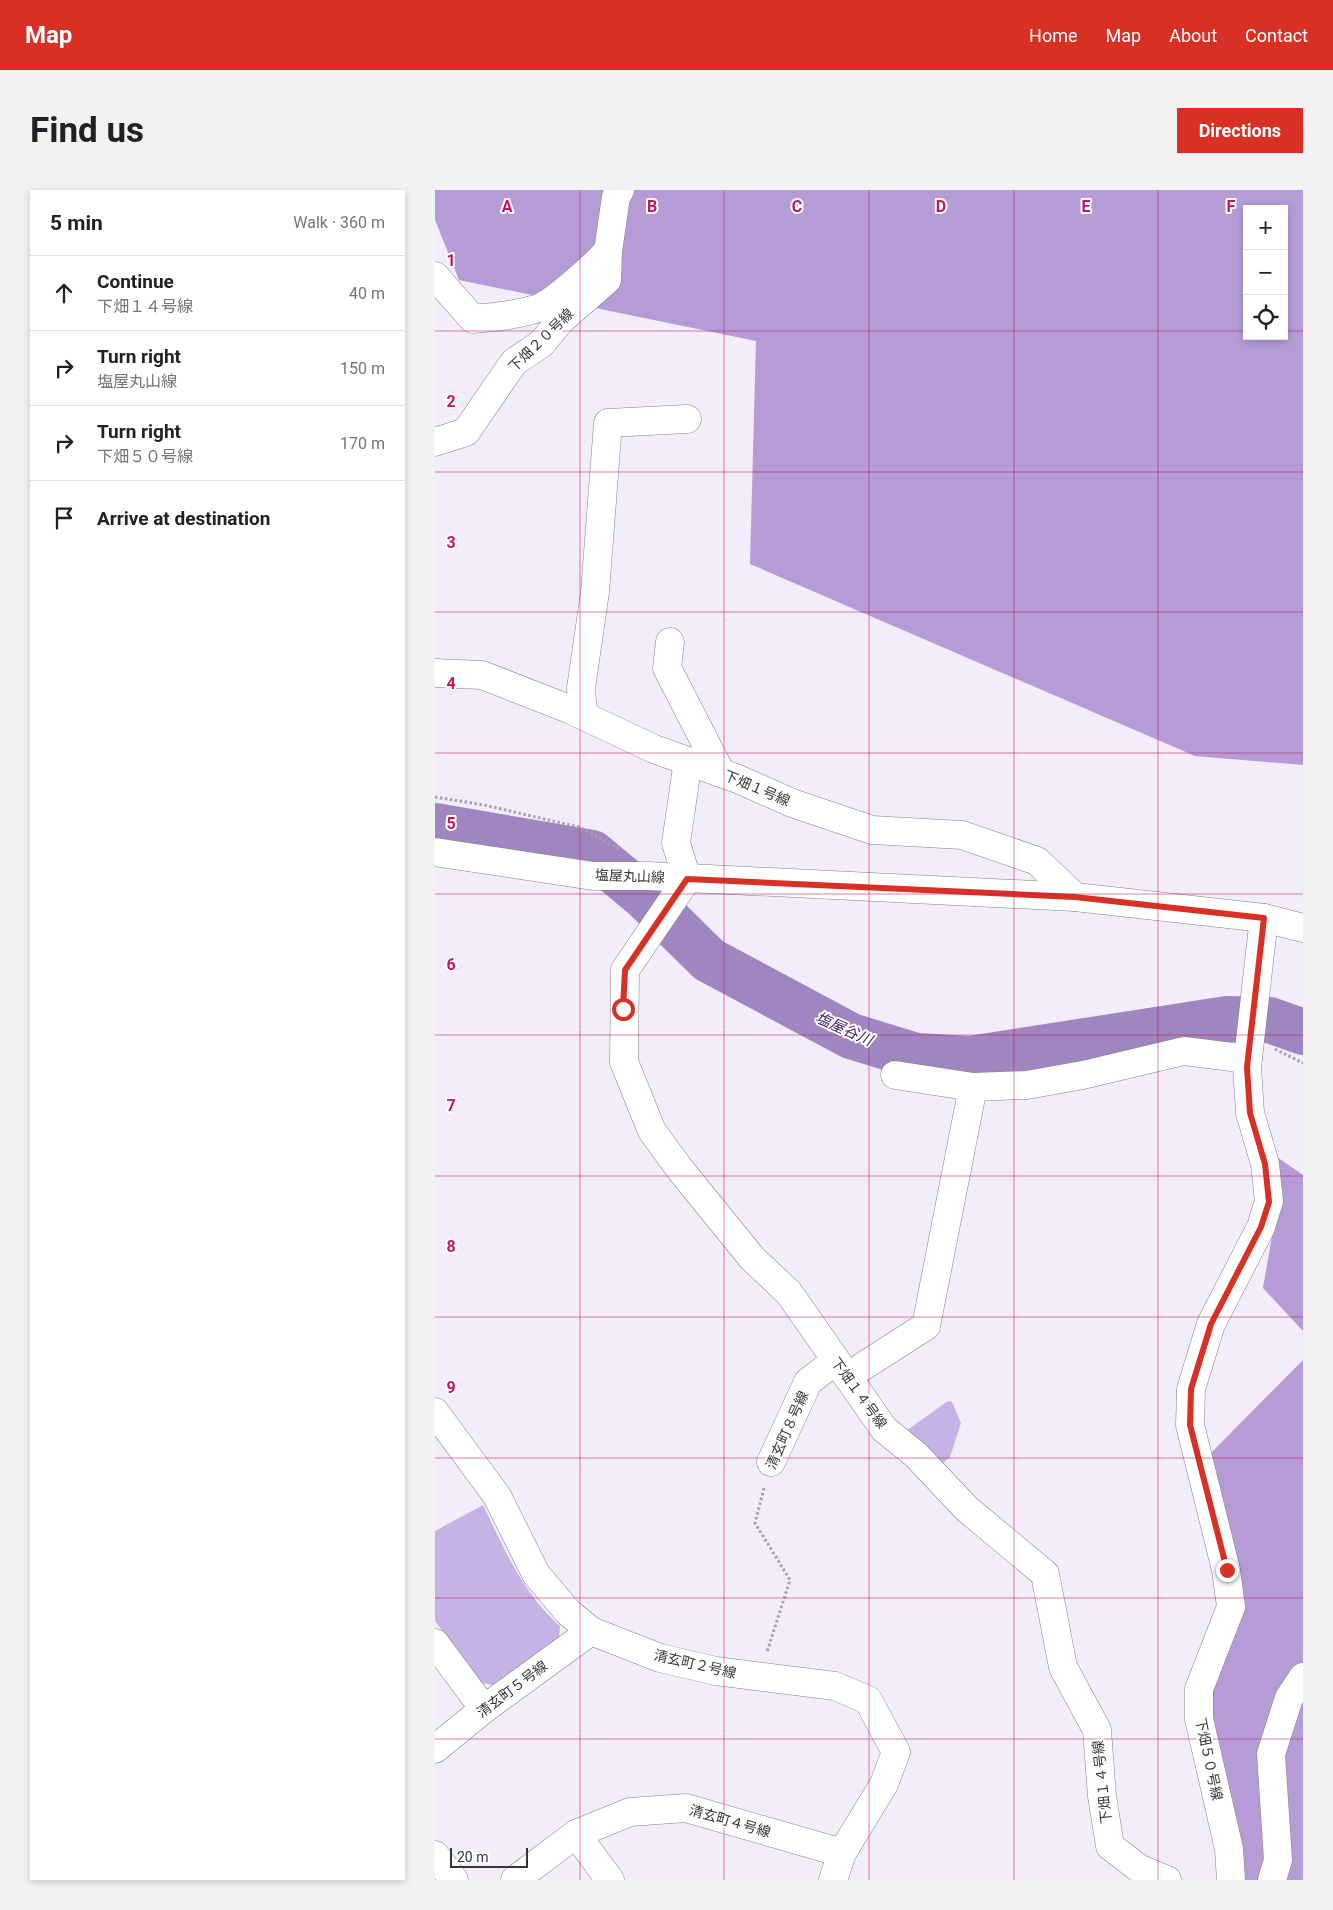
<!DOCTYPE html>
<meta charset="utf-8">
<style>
body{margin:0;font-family:Roboto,"Noto Sans JP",sans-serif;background:#f2f2f2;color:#202124}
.controls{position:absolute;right:15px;top:15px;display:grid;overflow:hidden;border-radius:0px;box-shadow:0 2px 8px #0003}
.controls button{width:45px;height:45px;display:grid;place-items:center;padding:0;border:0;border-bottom:1px solid #e0e0e0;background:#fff;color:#202124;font:25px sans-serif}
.scale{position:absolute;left:15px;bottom:12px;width:78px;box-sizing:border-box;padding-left:5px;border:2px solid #36343a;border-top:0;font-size:14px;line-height:18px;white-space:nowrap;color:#36343a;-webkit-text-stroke:4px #fff;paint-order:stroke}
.stop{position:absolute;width:15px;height:15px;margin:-11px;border:4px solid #d93025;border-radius:50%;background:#fff}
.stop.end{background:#d93025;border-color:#fff;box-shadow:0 1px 5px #0008}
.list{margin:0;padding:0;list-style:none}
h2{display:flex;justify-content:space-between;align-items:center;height:65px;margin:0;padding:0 20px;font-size:21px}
h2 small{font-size:16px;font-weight:400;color:#757577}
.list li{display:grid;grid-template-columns:32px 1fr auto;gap:15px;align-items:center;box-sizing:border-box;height:75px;padding:0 20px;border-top:1px solid #e0e0e0}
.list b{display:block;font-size:19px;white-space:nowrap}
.list p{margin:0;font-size:16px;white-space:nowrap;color:#757577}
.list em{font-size:16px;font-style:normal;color:#757577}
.icon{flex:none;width:28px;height:28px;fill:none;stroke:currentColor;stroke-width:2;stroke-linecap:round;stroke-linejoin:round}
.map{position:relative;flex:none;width:868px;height:1690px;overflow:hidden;border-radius:0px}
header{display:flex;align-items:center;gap:30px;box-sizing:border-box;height:70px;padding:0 25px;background:#d93025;color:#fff}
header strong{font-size:24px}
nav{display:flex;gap:28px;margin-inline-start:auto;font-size:18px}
.intro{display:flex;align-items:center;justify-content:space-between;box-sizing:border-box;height:120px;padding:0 30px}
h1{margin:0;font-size:35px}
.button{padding:12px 22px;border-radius:0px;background:#d93025;color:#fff;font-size:18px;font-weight:700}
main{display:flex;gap:30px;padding:0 30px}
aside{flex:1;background:#fff;border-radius:0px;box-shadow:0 2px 8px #0003}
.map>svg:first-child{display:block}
</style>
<header>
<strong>Map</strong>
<nav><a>Home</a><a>Map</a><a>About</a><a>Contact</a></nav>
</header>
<div class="intro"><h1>Find us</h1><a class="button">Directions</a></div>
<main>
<aside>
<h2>5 min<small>Walk · 360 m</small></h2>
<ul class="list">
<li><svg class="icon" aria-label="ahead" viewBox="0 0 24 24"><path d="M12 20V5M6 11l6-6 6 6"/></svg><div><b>Continue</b><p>下畑１４号線</p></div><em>40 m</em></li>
<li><svg class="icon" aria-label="right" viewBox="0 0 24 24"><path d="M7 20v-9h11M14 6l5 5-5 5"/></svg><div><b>Turn right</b><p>塩屋丸山線</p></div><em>150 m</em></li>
<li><svg class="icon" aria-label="right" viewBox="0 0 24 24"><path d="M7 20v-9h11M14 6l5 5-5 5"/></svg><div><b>Turn right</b><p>下畑５０号線</p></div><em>170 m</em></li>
<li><svg class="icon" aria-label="arrive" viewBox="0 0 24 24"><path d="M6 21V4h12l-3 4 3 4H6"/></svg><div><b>Arrive at destination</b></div></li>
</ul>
</aside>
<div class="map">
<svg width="868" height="1690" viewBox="0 0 868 1690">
<rect width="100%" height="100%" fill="#f2ecfb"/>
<g fill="#c7b2e5">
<path d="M513 1211 517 1212 526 1233 515 1267 497 1282 468 1243Z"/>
<path d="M48 1315C69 1358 88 1404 125 1436L124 1448 65 1496 46 1493 0 1431V1341Z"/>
</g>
<g fill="#b59cd7" fill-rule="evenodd">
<path d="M0 0H868V575L760 566 315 374 321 151 24 90 0 30ZM812 19H849V146H812Z"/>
<path d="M839 965 868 985V1141L828 1098 842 1018Z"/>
<path d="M868 1170V1690H803L773 1505 804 1422 775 1264Z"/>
</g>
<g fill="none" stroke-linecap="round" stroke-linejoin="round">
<path stroke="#9f86c0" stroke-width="46" d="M0 636 157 663 210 707 274 770 416 846 481 866 535 869 792 829 835 830 868 842"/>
<g stroke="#85808e" stroke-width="29">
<g id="minor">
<path d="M0 86 38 129C61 127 82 125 104 118 121 111 160 75 173 61"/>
<path d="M0 252 31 242 79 172 106 154 127 129 172 90 173 61 181 7 185 0"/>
<path d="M235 452 232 478 286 583"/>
<path d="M0 483 47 485 134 519 219 559 303 589 357 613 437 640 527 645 602 671 640 707"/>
<path d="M148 525 146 498 160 402 173 233 252 229"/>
<path d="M253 571 241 653 252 689 190 780 189 872 217 941 244 978 317 1068 354 1103 449 1239 481 1265 532 1319 610 1384 628 1477 662 1540 667 1606 675 1656 705 1679 732 1690"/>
<path d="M0 662 158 686H213L640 707 829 728 868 738"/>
<path d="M460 885 538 897 592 895 648 885 749 861 813 869"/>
<path d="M427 1177 491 1136 538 897"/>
<path d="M0 1222 62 1306 101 1384 133 1422 156 1441 225 1468 281 1481 400 1496 433 1510 461 1562 449 1594 407 1663 398 1690"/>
<path d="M336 1272 373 1192 400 1171"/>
<path d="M0 1453 49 1519"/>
<path d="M0 1559 49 1519 156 1441"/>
<path d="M141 1644 175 1690"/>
<path d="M0 1665 19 1690"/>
<path d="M80 1690 141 1644 195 1622 251 1618 407 1663"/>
<path d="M796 1690 794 1659 764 1529V1499L796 1417 791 1380 755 1235 756 1199 776 1134 826 1037 834 1011 830 974 815 923 812 877 829 728"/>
<path d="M837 1690 843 1670 836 1564 854 1508 868 1487"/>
</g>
</g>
<g stroke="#a6a1ac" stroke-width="3" stroke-dasharray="2.5 2.5" stroke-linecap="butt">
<path d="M0 607 49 615 144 637 184 658"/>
<path d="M840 859 868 873"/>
<path d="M329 1298 320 1333 355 1390 332 1462"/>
</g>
<use href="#minor" stroke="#fff" stroke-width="28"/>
</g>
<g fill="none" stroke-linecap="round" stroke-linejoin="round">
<path stroke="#d93025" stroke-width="6" d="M188 819 190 780 252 689 640 707 829 728 812 877 815 923 830 974 834 1012 826 1037 776 1134 756 1199 755 1235 792 1380"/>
</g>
<path fill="none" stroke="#c2185b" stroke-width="1" stroke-opacity="0.55" d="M145 0V1690M289 0V1690M434 0V1690M579 0V1690M723 0V1690M0 141H812M849 141H868M0 282H868M0 422H868M0 563H868M0 704H868M0 845H868M0 986H868M0 1127H868M0 1268H868M0 1408H868M0 1549H868"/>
<g text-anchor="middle" stroke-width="4" stroke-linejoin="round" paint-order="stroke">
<g font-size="14" fill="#36343a" stroke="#fff">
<text transform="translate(106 150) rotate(-44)" y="5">下畑２０号線</text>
<text transform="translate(322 598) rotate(23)" y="5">下畑１号線</text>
<text transform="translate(195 686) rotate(2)" y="5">塩屋丸山線</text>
<text transform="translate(424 1203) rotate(54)" y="5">下畑１４号線</text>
<text transform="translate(352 1240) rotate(-66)" y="5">清玄町８号線</text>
<text transform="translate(260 1474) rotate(13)" y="5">清玄町２号線</text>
<text transform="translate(77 1499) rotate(-37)" y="5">清玄町５号線</text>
<text transform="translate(774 1569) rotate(78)" y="5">下畑５０号線</text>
<text transform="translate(667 1592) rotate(-96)" y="5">下畑１４号線</text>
<text transform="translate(295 1631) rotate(16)" y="5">清玄町４号線</text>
</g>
<g font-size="15" font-style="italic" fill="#442166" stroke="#fff">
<text transform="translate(409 839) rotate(24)" y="5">塩屋谷川</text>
</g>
</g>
<g font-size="16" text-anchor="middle" font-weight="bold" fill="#c2185b" stroke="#fff" stroke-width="4" stroke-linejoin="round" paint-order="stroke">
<text x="72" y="22">A</text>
<text x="217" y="22">B</text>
<text x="362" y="22">C</text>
<text x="506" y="22">D</text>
<text x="651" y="22">E</text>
<text x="796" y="22">F</text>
<text x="16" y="76">1</text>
<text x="16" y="217">2</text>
<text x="16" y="358">3</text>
<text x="16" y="499">4</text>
<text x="16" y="639">5</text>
<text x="16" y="780">6</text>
<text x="16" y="921">7</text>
<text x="16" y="1062">8</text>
<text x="16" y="1203">9</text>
</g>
</svg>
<div class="controls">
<button>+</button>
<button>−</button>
<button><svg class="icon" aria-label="locate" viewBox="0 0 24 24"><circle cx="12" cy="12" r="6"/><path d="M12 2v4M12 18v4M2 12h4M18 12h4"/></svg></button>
</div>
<div class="scale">20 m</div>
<div class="stop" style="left:188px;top:819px"></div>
<div class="stop end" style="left:792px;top:1380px"></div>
</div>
</main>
